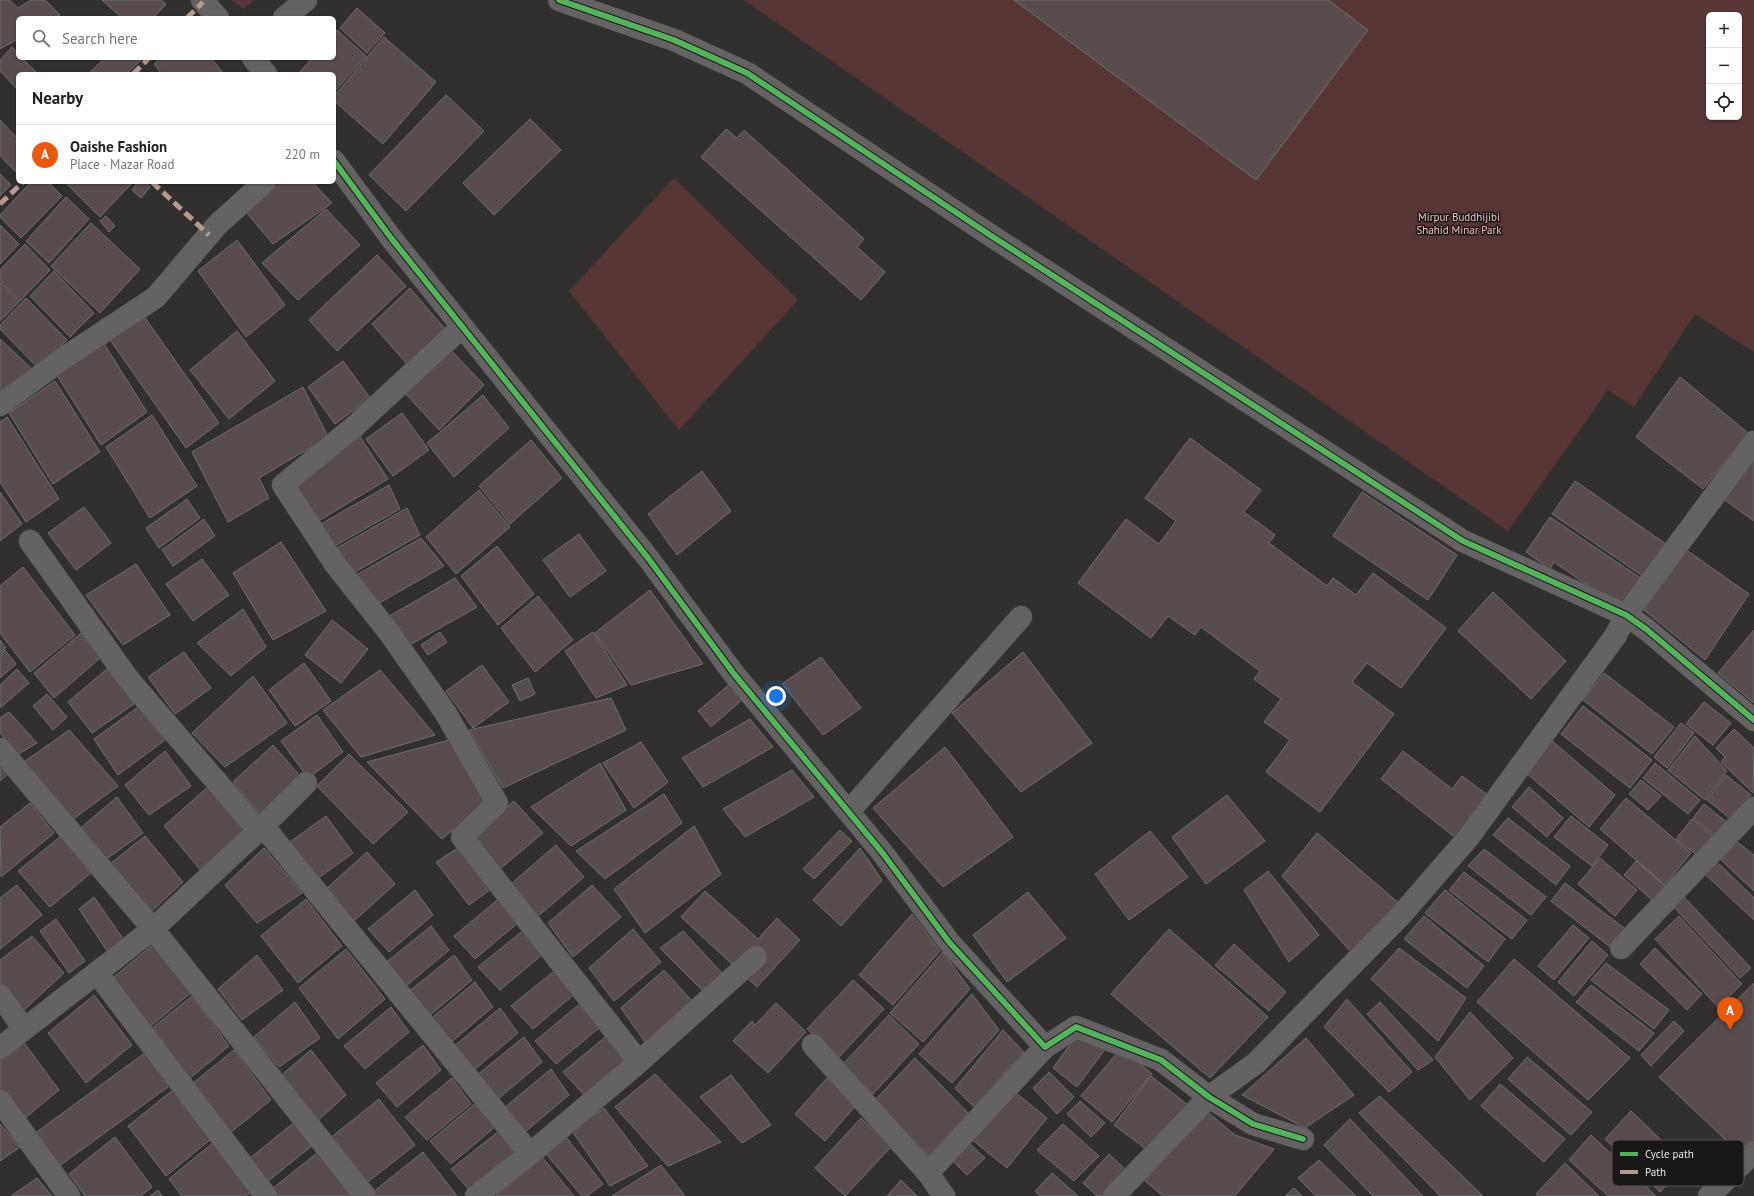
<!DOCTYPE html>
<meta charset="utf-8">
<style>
body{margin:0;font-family:"PT Sans",sans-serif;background:#f2f2f2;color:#222}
.controls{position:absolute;right:12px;top:12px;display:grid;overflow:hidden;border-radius:6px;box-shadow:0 1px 3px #0004}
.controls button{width:36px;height:36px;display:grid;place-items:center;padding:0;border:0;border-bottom:1px solid #e0e0e0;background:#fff;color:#222;font:20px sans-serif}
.you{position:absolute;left:776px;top:696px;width:14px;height:14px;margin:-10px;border:3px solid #fff;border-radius:50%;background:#1a73e8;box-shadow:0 0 0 6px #1a73e833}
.badge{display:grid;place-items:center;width:26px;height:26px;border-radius:50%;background:#ea580c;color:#fff;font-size:13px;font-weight:700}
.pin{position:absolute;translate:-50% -33px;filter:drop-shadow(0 1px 2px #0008)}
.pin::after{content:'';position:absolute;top:21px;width:14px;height:12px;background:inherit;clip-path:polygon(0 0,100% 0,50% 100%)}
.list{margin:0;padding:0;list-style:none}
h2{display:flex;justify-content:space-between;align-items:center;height:52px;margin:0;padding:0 16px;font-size:17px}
h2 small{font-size:13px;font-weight:400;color:#767676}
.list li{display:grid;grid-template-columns:26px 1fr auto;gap:12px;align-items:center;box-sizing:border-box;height:60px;padding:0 16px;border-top:1px solid #e0e0e0}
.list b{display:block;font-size:15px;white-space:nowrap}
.list p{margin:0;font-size:13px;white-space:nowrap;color:#767676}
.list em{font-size:13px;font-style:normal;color:#767676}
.icon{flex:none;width:22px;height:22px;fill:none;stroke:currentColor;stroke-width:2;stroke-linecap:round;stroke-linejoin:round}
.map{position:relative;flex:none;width:1754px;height:1196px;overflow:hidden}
.search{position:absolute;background:#fff;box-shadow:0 1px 3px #0004;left:16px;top:16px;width:320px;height:44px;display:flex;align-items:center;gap:10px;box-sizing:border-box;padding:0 14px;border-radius:6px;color:#767676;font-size:15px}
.panel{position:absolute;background:#fff;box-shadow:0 1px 3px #0004;left:16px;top:72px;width:320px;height:112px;border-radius:6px}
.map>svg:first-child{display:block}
</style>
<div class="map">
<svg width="1754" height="1196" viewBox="0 0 1754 1196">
<rect width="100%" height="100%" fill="#32302f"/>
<g fill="#573635" fill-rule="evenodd">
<path d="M231 0H254L244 9Z"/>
<path d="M744 0H1754V352L1695 314 1634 407 1608 390 1508 531ZM1709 15H1739V117H1709Z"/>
<path d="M674 178 798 300 679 430 569 291Z"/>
</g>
<g fill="#584d4c" stroke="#706e6e">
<path d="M0 0H9L18 8 31 0H45L60 15 54 18H18V39L0 49Z"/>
<path d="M102 0H161L166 4 153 18H122Z"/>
<path d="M1014 0H1328L1368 30 1256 180Z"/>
<path d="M357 8 385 33 367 53 340 28Z"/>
<path d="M337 30 366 56 334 92V74H298L312 58H334V33Z"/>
<path d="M384 37 436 82 383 144 334 101V96Z"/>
<path d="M12 47 18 53V58H22L38 74H18V90L0 71V60Z"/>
<path d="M105 58H139L141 60 126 74H88Z"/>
<path d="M161 58H211L224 74H162L154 64Z"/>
<path d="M446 95 484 131 406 211 369 175Z"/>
<path d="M530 119 561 150 494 215 463 183Z"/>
<path d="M0 120 18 139V172L17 173 0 156Z"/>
<path d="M726 129 737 138 744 130 864 239 857 247 885 272 861 300 701 157Z"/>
<path d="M0 174 11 185 0 196Z"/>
<path d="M31 182H48L62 196 21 238 0 217V215Z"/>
<path d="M65 182H133L100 217Z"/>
<path d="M138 182H145L150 187 141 198 132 190Z"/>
<path d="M282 182H312L332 203 273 244 246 212Z"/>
<path d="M66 197 89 219 49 263 26 241Z"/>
<path d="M326 209 360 245 298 300 262 263Z"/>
<path d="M106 216 115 226 109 232 100 221Z"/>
<path d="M91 223 140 269 100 313 51 266Z"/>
<path d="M0 225 19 244 0 264Z"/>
<path d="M237 240 285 305 246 337 198 271Z"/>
<path d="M25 244 50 270 20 301 0 280V270Z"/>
<path d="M377 255 406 286 337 351 309 320Z"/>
<path d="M54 271 94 313 70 337 30 296Z"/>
<path d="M0 282 19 302 0 321Z"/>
<path d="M410 288 445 329 407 364 372 324Z"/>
<path d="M26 298 67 340 39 369 0 329V325Z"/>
<path d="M141 312 219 423 186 448 108 337Z"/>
<path d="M237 331 275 381 229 419 190 370Z"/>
<path d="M0 339 31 368 6 396 0 391Z"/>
<path d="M103 342 147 412 101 445 56 374Z"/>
<path d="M450 349 484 385 439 430 405 393Z"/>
<path d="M343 361 370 398 335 424 308 387Z"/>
<path d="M1680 377 1748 433 1703 489 1636 437Z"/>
<path d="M55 381 100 452 53 484 9 413Z"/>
<path d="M303 387 328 437 259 478 269 498 228 522 192 452Z"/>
<path d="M483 395 509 428 454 477 427 443Z"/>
<path d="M402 413 429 450 393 476 366 439Z"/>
<path d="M152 415 197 486 150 518 106 447Z"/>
<path d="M7 417 59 499 26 522 0 482V422Z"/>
<path d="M359 435 388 479 320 520 294 486Z"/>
<path d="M1190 438 1261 490 1244 512 1275 535 1269 543 1327 586 1333 578 1356 595 1373 573 1446 628 1401 688 1367 663 1352 682 1394 714 1320 812 1266 772 1290 740 1264 722 1281 699 1254 679 1260 671 1201 627 1195 635 1168 616 1151 638 1078 583 1126 519 1159 544 1176 521 1145 498Z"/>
<path d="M531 440 562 478 510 524 479 486Z"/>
<path d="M1754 459V521L1722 498Z"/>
<path d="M702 471 731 511 677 555 648 514Z"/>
<path d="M1575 481 1666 544 1644 577 1552 514Z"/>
<path d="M389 485 400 509 333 547 321 524Z"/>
<path d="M479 490 510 527 456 574 426 537Z"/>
<path d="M0 492 22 524 0 541Z"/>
<path d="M1362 492 1457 555 1428 600 1333 536Z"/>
<path d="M187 499 200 518 159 548 146 528Z"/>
<path d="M84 507 111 543 76 570 48 533Z"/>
<path d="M407 508 420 535 350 575 337 548Z"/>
<path d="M1550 517 1642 579 1621 608 1554 562 1550 569 1526 552Z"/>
<path d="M204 519 215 536 173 566 162 550Z"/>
<path d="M579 534 606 571 570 597 543 560Z"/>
<path d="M421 538 444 566 374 606 353 577Z"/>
<path d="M281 542 326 611 273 640 233 573Z"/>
<path d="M497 546 534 594 498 625 461 576Z"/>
<path d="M1685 549 1749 594 1705 660 1644 610Z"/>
<path d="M202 559 229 595 193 621 166 584Z"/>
<path d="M136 564 170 615 123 645 86 595Z"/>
<path d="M23 567 75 635 30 672 0 633V586Z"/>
<path d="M455 578 477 607 408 646 386 618Z"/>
<path d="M650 590 703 664 631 685 595 633Z"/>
<path d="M1493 592 1566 661 1531 699 1458 631Z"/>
<path d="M538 596 573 640 535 672 501 628Z"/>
<path d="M243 609 266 647 231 676 197 643Z"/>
<path d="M332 620 368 649 341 683 305 655Z"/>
<path d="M1754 630V703L1718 673Z"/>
<path d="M440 632 447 642 428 655 421 645Z"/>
<path d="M593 632 627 685 596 698 565 651Z"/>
<path d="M81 633 100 658 54 698 34 673Z"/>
<path d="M0 640 6 648 0 653Z"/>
<path d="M5 650 16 664 0 678V655Z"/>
<path d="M184 652 211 688 175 714 148 677Z"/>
<path d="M1023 652 1092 743 1021 792 952 713Z"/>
<path d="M821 657 861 708 823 735 782 684Z"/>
<path d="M304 663 331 701 295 726 269 690Z"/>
<path d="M482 665 509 702 473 728 446 691Z"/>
<path d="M108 668 134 704 92 733 68 702Z"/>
<path d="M17 669 29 683 0 708V685Z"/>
<path d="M380 670 435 735 361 757 323 710Z"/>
<path d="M1604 673 1674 727 1652 754 1583 700Z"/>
<path d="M253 676 287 723 225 767 192 733Z"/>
<path d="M528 678 535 694 520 701 512 685Z"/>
<path d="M730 684 743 699 711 727 698 711Z"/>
<path d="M47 694 67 717 53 730 33 706Z"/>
<path d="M611 698 626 730 503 788 469 730Z"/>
<path d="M1704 702 1731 723 1713 745 1686 724Z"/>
<path d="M1583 706 1652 760 1630 788 1561 734Z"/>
<path d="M138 707 165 740 118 775 94 739Z"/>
<path d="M9 712 37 743 17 755 0 733V718Z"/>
<path d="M317 715 343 752 308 778 281 741Z"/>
<path d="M750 719 773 747 703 787 682 758Z"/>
<path d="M1681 723 1694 733 1667 768 1654 757Z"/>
<path d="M1734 729 1754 748 1753 793 1721 762 1725 757 1716 748Z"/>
<path d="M69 730 118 786 72 820 24 762Z"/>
<path d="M1695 736 1727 771 1705 800 1668 770Z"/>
<path d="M1550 739 1615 795 1589 827 1524 771Z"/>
<path d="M449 740 487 802 442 839 367 762Z"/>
<path d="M641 742 668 782 634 808 603 763Z"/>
<path d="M273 745 301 777 260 814 233 782Z"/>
<path d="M945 747 1013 837 943 887 873 808Z"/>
<path d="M165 751 191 786 149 815 125 785Z"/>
<path d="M1403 751 1452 789 1462 776 1489 796 1456 838 1381 779Z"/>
<path d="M349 754 408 812 373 844 317 786Z"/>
<path d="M600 763 626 810 571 846 531 807Z"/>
<path d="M1655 763 1700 800 1688 814 1643 778Z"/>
<path d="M0 764 8 774 0 781Z"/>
<path d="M792 770 814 797 745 837 723 809Z"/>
<path d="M1726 775 1751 795 1732 820 1707 800Z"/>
<path d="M1641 780 1661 796 1648 810 1629 794Z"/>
<path d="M211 784 249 828 202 872 164 826Z"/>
<path d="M1529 787 1563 818 1547 837 1512 807Z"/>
<path d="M664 794 682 823 605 879 576 851Z"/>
<path d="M1227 795 1265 841 1206 884 1172 837Z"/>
<path d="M117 797 143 833 102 862 77 831Z"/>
<path d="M1626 798 1691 853 1665 885 1600 829Z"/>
<path d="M514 801 543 833 495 873 471 839Z"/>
<path d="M30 803 54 833 1 877 0 827Z"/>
<path d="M1704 804 1729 824 1718 838 1693 818Z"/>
<path d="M326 816 353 853 317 879 290 842Z"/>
<path d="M1571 816 1608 845 1592 866 1554 837Z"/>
<path d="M1508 818 1570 866 1556 885 1493 835Z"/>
<path d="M1692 819 1717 839 1702 859 1676 839Z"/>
<path d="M694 826 721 874 645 933 614 889Z"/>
<path d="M840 830 852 841 814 879 803 869Z"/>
<path d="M1150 831 1188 877 1129 920 1095 874Z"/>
<path d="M1317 833 1401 905 1353 954 1282 876Z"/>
<path d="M61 836 92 872 50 907 18 871Z"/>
<path d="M145 836 183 882 149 914 106 867Z"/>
<path d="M1737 842 1754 855V891L1721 860Z"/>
<path d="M556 845 584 877 537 917 512 883Z"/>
<path d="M264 848 302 893 257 923 225 885Z"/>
<path d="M458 848 491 889 469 905 436 862Z"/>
<path d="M860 848 882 880 841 926 813 900Z"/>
<path d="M1484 849 1546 897 1531 915 1468 866Z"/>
<path d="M367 852 395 884 354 921 326 889Z"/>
<path d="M1600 858 1637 890 1615 916 1578 884Z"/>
<path d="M1636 861 1667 888 1654 902 1624 875Z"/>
<path d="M1717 862 1754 898V920L1705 874Z"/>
<path d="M1268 871 1319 935 1289 962 1244 890Z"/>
<path d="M1464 872 1527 920 1512 939 1449 890Z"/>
<path d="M1565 883 1628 931 1614 950 1551 901Z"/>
<path d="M17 885 42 915 0 949V898Z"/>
<path d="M592 885 621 917 573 957 548 923Z"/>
<path d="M415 890 433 915 389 952 368 929Z"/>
<path d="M1445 890 1505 939 1488 962 1425 913Z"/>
<path d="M705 891 758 939 777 918 800 940 757 987 681 917Z"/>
<path d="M1028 892 1066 938 1007 982 973 935Z"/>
<path d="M1681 894 1751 968 1740 978 1671 904Z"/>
<path d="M94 897 124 940 108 952 79 909Z"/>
<path d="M501 897 519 922 475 959 454 936Z"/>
<path d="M306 899 342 946 298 983 261 936Z"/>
<path d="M912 914 940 951 893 1005 859 975Z"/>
<path d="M1424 916 1484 966 1467 988 1404 939Z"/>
<path d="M1679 916 1742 984 1718 1007 1655 939Z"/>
<path d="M56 919 85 961 69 973 40 931Z"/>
<path d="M1573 925 1589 938 1554 980 1538 966Z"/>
<path d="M431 926 449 950 405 987 384 964Z"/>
<path d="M525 929 543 954 500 990 478 967Z"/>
<path d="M633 929 661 962 614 1001 589 968Z"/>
<path d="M1169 929 1268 1017 1210 1078 1111 994Z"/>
<path d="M683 931 723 974 702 990 660 948Z"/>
<path d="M32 936 64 973 22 1012 0 983V960Z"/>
<path d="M1592 941 1608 955 1574 996 1558 982Z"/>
<path d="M155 943 192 992 146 1030 109 981Z"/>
<path d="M1234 944 1286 992 1269 1011 1215 965Z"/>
<path d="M1399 948 1466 998 1438 1041 1371 979Z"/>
<path d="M1655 948 1702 994 1687 1010 1640 964Z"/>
<path d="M346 949 385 999 338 1039 299 988Z"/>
<path d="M943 952 970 989 923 1042 890 1013Z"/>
<path d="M257 955 283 990 242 1020 218 989Z"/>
<path d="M454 955 472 980 428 1017 407 993Z"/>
<path d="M1514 959 1630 1058 1588 1100 1477 1002Z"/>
<path d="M1606 963 1669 1010 1654 1029 1591 980Z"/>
<path d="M559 967 577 992 533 1029 511 1006Z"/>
<path d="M664 970 693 1002 645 1042 621 1008Z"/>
<path d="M853 980 884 1009 838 1058 807 1029Z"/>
<path d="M475 982 493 1007 449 1044 428 1021Z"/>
<path d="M1754 983V1151L1746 1159 1659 1077Z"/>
<path d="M1591 985 1654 1033 1639 1051 1576 1002Z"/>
<path d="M972 994 999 1030 952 1083 919 1054Z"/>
<path d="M94 995 132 1045 86 1083 48 1033Z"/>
<path d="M192 996 229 1046 184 1083 146 1033Z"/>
<path d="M1347 999 1412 1072 1389 1092 1324 1027Z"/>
<path d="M295 1002 320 1038 279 1067 254 1037Z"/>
<path d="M582 1002 600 1027 556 1064 535 1041Z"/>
<path d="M1380 1002 1433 1060 1418 1070 1367 1014Z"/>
<path d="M776 1003 806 1032 768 1073 733 1041 752 1021 755 1025Z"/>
<path d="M391 1007 409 1032 365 1069 344 1046Z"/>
<path d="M500 1008 518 1033 474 1070 453 1047Z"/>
<path d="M1470 1012 1513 1058 1470 1100 1435 1057Z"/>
<path d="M889 1015 919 1044 873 1094 843 1064Z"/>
<path d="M1674 1021 1684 1031 1651 1066 1641 1055Z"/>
<path d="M1082 1028 1107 1047 1077 1087 1053 1068Z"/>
<path d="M1003 1030 1024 1052 974 1107 955 1088Z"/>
<path d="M610 1033 628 1058 584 1095 563 1072Z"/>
<path d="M524 1037 542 1062 498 1099 477 1075Z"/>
<path d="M1306 1038 1354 1095 1305 1128 1242 1095Z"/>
<path d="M22 1040 59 1090 13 1128 0 1110V1058Z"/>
<path d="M423 1045 441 1070 397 1107 376 1083Z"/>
<path d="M1121 1048 1152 1074 1112 1122 1081 1096Z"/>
<path d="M234 1050 271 1100 225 1137 188 1087Z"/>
<path d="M311 1050 346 1095 316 1122 278 1078Z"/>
<path d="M146 1052 172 1084 58 1167 34 1134Z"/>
<path d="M1527 1057 1592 1112 1571 1135 1508 1079Z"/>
<path d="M915 1058 970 1115 929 1156 875 1100Z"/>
<path d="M551 1069 569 1095 526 1131 504 1108Z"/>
<path d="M1049 1072 1074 1097 1057 1114 1033 1088Z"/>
<path d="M655 1074 721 1142 668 1166 615 1107Z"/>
<path d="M731 1075 771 1125 742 1143 700 1097Z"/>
<path d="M1151 1076 1188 1105 1151 1153 1114 1125Z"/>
<path d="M452 1078 471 1104 427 1140 405 1117Z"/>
<path d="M827 1078 856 1105 825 1141 795 1114Z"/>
<path d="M1500 1084 1565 1139 1544 1162 1481 1106Z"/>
<path d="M174 1089 211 1139 166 1176 128 1126Z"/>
<path d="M1011 1089 1047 1118 1007 1168 970 1138Z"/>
<path d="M1380 1096 1483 1196H1440L1359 1113Z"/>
<path d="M379 1099 415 1145 364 1185 329 1139Z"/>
<path d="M1080 1101 1105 1123 1091 1137 1067 1114Z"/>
<path d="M477 1102 495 1127 451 1164 430 1141Z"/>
<path d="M604 1108 648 1166 610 1186 572 1131Z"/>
<path d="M1204 1109 1235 1135 1274 1149 1235 1196H1163L1145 1181Z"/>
<path d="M1631 1111 1686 1164 1660 1192 1605 1139Z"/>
<path d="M861 1118 891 1147 845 1196 815 1168Z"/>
<path d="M1350 1119 1423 1196H1373L1324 1145Z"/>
<path d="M296 1121 313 1145 262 1186 245 1162Z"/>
<path d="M0 1124 20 1147 0 1161Z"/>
<path d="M1063 1124 1099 1156 1074 1181 1037 1150Z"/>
<path d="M499 1131 517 1156 472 1193 451 1169Z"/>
<path d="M1591 1135 1656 1196H1608L1569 1160Z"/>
<path d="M115 1137 152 1187 141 1196H85L69 1174Z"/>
<path d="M566 1137 603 1184 587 1196H582L546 1154Z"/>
<path d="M215 1141 252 1191 246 1196H182L169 1179Z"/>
<path d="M969 1143 985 1158 967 1175 952 1160Z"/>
<path d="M318 1152 351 1196H277L272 1189Z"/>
<path d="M423 1152 457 1196H377L373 1192Z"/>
<path d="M1109 1154 1128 1172 1106 1196H1097L1083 1183Z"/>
<path d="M542 1157 574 1196H496Z"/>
<path d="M1319 1160 1356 1196H1316L1298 1178Z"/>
<path d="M1565 1163 1599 1196H1539L1536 1194Z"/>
<path d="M661 1165 685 1196H612Z"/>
<path d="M1052 1173 1078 1196H1040L1035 1191Z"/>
<path d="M37 1178 52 1196H11Z"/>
<path d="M901 1180 917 1196H887Z"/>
<path d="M1294 1188 1302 1196H1285Z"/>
<path d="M158 1190 162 1196H150Z"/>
</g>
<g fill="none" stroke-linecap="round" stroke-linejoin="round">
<g stroke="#504e4d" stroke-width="23">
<g id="street">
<path d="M202 0 218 18"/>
<path d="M559 0 674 40 747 73 990 235 1463 541 1626 615 1646 629 1754 720"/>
<path d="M284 18 306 0"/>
<path d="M253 58 266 74"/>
<path d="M334 161 391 238 648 558 734 674 881 851 949 942 1045 1047 1076 1027 1161 1060 1209 1097 1253 1124 1303 1139"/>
<path d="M462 327 355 426 283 485 335 564 388 631 445 712 497 803 462 837 639 1062 530 1154 476 1196"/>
<path d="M0 405 61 360 156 297 218 224 265 182"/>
<path d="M30 541 129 680 258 830"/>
<path d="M0 749 153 929 0 1048"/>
<path d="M306 783 263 826 153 929 365 1196"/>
<path d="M849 811 1021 617"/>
<path d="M263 826 530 1154"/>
<path d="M1621 948 1754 808"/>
<path d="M97 973 266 1196"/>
<path d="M0 995 24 1029"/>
<path d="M813 1045 928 1173 944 1196"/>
<path d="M639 1062 756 957"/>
<path d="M0 1101 69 1196"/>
<path d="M928 1173 1045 1047"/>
<path d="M1114 1196 1209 1097 1256 1063 1401 915 1468 838 1616 635 1626 615 1754 442"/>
</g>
</g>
<g stroke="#504e4d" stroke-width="23">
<path id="secondary" d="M1709 1196 1754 1152"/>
</g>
<use href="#street" stroke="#646262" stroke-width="22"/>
<use href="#secondary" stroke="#646262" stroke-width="22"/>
<g stroke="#b69a8f" stroke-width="5" stroke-dasharray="10 5" stroke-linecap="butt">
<path d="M187 18 203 2"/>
<path d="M133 74 149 58"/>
<path d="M152 182 209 235"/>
<path d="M0 204 23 182"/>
</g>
<g stroke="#1a1717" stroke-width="8">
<g id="cycleway">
<path d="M559 0 674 40 747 73 990 235 1463 541 1626 615 1646 629 1754 720"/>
<path d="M334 161 391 238 648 558 734 674 881 851 949 942 1045 1047 1076 1027 1161 1060 1209 1097 1253 1124 1303 1139"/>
</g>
</g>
<use href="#cycleway" stroke="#56b35d" stroke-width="6"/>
</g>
<g text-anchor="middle" stroke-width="3" stroke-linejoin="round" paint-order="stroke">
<g font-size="11" fill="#f6c1bf" stroke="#1a1717">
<text x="1459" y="221">Mirpur Buddhijibi<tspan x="1459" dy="13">Shahid Minar Park</tspan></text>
</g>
</g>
<rect x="1612" y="1140" width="132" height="46" rx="6" fill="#1a1717" stroke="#585555" stroke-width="1"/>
<rect x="1620" y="1152" width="18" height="4" fill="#56b35d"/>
<rect x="1620" y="1170" width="18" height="4" fill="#b69a8f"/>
<g font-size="11" fill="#e9e6e6">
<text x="1645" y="1158">Cycle path</text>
<text x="1645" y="1176">Path</text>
</g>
</svg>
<div class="controls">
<button>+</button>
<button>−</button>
<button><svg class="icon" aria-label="locate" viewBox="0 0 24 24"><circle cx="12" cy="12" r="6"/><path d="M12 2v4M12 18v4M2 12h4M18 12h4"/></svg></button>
</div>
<div class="you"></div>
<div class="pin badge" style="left:1730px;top:1030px">A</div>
<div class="search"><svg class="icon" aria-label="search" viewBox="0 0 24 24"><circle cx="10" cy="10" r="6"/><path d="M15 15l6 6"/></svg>Search here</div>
<section class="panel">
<h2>Nearby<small></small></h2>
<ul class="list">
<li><span class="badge">A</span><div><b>Oaishe Fashion</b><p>Place · Mazar Road</p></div><em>220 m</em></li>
</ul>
</section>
</div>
